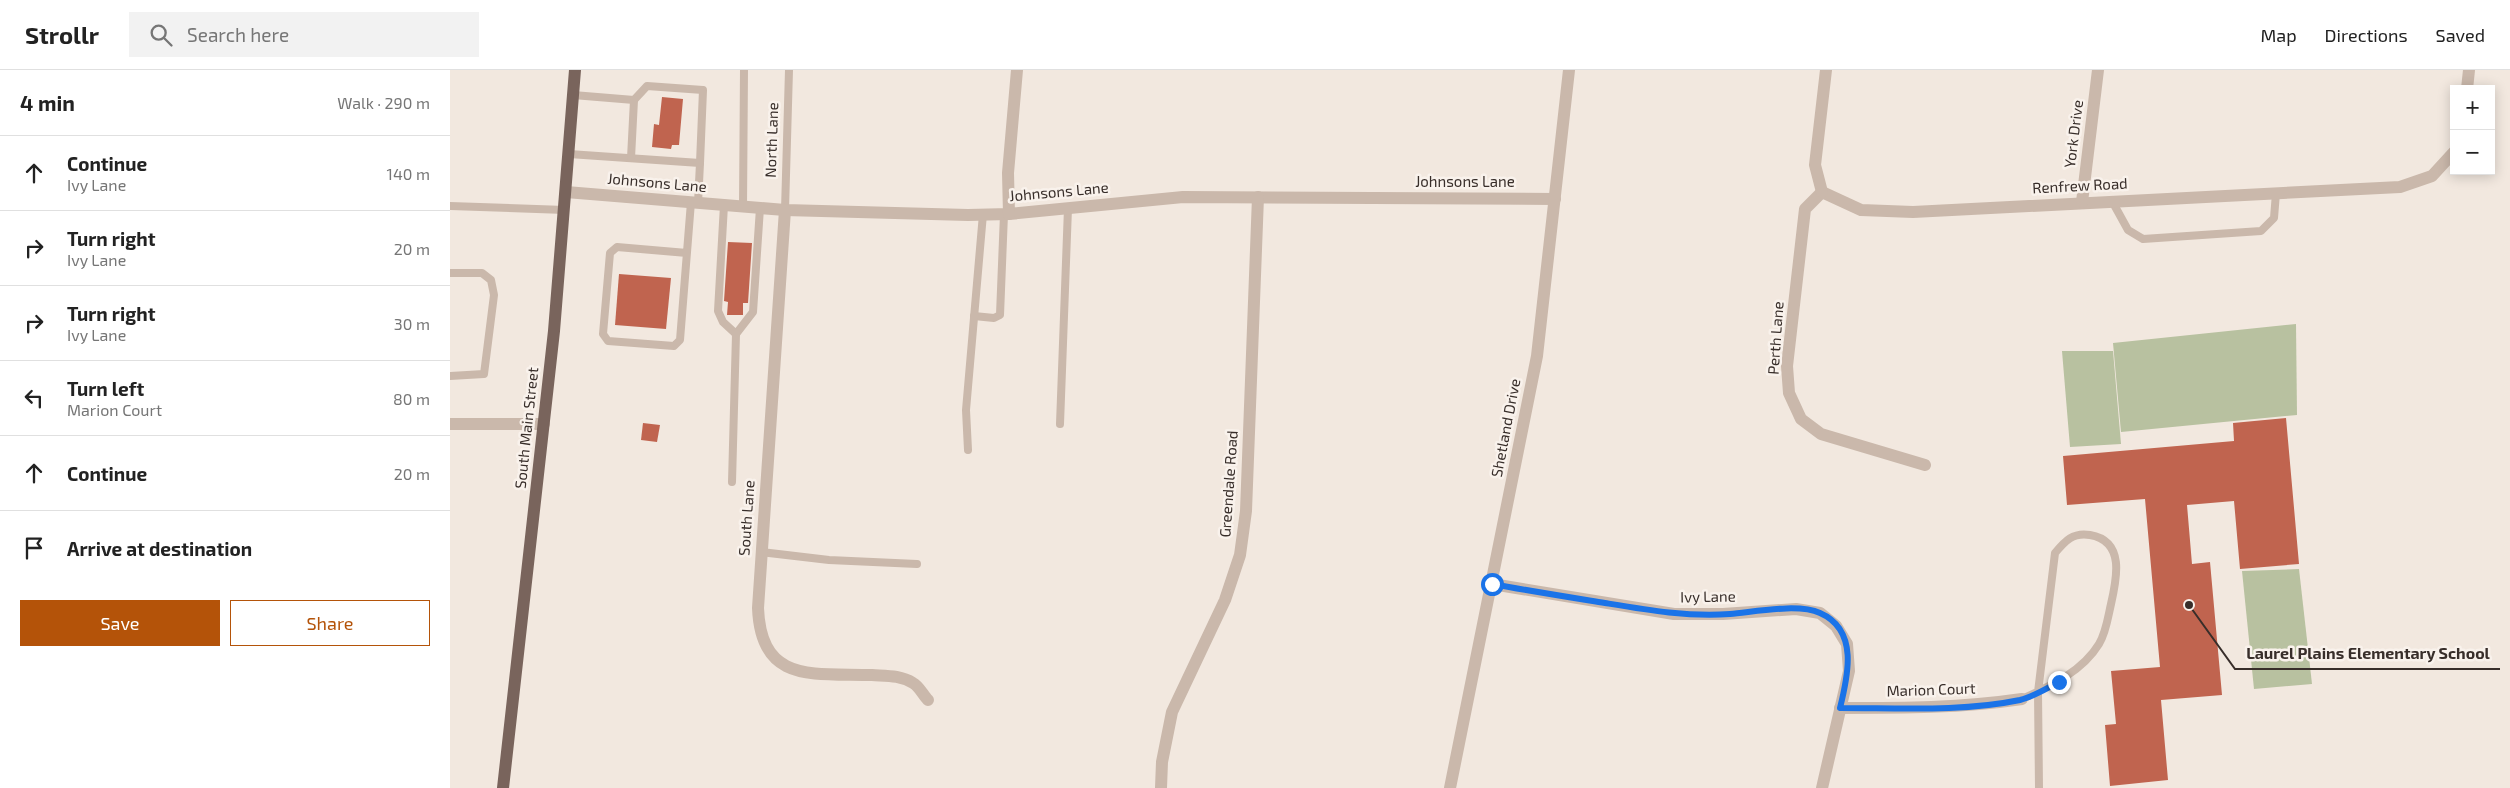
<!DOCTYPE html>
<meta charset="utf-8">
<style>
body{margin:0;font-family:"Exo 2",sans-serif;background:#f2f2f2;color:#222}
.controls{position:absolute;right:15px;top:15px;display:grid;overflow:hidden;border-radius:0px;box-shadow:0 2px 12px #0003}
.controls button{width:45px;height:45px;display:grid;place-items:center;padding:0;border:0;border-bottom:1px solid #e0e0e0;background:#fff;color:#222;font:25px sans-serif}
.stop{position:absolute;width:15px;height:15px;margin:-11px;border:4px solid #1a73e8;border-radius:50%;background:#fff}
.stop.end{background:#1a73e8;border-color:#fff;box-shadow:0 1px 5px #0008}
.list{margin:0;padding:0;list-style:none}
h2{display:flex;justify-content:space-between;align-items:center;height:65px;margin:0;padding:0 20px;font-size:21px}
h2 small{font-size:16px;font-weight:400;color:#767676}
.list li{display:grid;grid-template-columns:32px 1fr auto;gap:15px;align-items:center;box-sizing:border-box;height:75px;padding:0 20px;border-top:1px solid #e0e0e0}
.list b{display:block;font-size:19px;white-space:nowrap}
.list p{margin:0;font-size:16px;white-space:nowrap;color:#767676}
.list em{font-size:16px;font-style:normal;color:#767676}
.actions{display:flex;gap:10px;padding:15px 20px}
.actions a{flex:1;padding:11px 0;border:1px solid #b45309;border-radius:0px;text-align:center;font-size:18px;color:#b45309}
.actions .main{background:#b45309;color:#fff}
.icon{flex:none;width:28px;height:28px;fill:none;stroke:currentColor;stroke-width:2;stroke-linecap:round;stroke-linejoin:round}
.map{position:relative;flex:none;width:2060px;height:718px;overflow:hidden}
header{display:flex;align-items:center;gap:30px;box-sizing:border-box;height:70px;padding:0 25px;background:#fff;border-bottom:1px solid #e0e0e0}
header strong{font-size:24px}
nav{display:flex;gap:28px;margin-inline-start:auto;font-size:18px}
.search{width:350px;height:45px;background:#f2f2f2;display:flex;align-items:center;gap:12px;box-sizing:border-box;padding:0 18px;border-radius:0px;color:#767676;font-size:19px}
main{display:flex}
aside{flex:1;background:#fff}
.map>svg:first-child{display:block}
</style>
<header>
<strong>Strollr</strong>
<div class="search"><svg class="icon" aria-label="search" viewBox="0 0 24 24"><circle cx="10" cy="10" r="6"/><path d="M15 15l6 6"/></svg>Search here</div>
<nav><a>Map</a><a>Directions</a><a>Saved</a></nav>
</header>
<main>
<aside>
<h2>4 min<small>Walk · 290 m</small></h2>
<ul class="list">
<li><svg class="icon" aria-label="ahead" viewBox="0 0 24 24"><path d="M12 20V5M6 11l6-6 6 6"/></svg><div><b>Continue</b><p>Ivy Lane</p></div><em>140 m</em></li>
<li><svg class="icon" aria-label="right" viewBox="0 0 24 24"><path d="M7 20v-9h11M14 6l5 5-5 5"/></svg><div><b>Turn right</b><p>Ivy Lane</p></div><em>20 m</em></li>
<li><svg class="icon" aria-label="right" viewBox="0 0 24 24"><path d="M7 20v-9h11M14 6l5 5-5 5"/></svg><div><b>Turn right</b><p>Ivy Lane</p></div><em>30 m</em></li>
<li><svg class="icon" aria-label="left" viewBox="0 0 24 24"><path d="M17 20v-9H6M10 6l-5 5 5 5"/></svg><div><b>Turn left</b><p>Marion Court</p></div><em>80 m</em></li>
<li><svg class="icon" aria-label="ahead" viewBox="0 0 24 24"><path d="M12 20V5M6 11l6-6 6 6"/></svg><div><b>Continue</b></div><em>20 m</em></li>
<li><svg class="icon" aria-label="arrive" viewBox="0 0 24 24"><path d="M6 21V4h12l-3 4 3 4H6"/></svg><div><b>Arrive at destination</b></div></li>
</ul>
<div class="actions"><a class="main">Save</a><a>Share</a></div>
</aside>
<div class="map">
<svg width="2060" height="718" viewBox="0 0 2060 718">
<rect width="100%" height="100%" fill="#f2e8df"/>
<g fill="#b8c1a0">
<path d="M1846 254 1847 345 1671 362 1663 273Z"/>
<path d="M1612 281H1663L1671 374 1620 377Z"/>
<path d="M1849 499 1862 614 1804 619 1792 501Z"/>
</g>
<g fill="#c0644f">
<path d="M212 27 233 29 229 75H222L221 79 202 77 204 54 209 55Z"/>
<path d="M278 172 302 173 298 233H293V245H277L278 232 274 231Z"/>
<path d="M169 204 221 208 216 259 165 255Z"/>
<path d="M1836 348 1849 494 1790 499 1784 431 1737 435 1742 494 1760 492 1772 625 1711 630 1718 710 1660 716 1655 655 1666 654 1661 601 1710 597 1695 429 1617 435 1613 386 1784 371 1783 353Z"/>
<path d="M193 353 210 355 207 372 191 370Z"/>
</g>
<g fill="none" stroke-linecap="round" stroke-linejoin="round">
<g stroke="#cab8ab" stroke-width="8">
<path d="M123 25 184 30"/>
<path d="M119 84 250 93 248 133"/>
<path d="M181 88 184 30 197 16 253 20 250 93"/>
<path d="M1662 131 1678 160 1693 169 1811 161 1824 148 1826 123"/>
<path d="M274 135 268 241 273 252 286 264 303 242 310 138"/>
<path d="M0 136 115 140"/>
<path d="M293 137 294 0"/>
<path d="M335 140 339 0"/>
<path d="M237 183 167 177 160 183 153 264 158 271 224 276 230 270 241 132"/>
<path d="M0 203H32L41 210 44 225 34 304 0 306"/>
<path d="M524 246 544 248 550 245 554 144"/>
<path d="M610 354 618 138"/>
<path d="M518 380 516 340 533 144"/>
<path d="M282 412 286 264"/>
<path d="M311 482 379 490 467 494"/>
<path d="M1572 629C1600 616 1632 602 1649 574 1656 563 1658 547 1661 534 1667 508 1675 471 1640 465 1623 462 1615 471 1605 483L1588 622 1589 718"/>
</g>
<g stroke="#cab8ab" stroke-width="12">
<path d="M2017 19 2019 0"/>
<path d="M116 122 335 140 518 145 559 144 733 127 1105 129"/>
<path d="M1372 122 1411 140 1463 142 1950 117 1982 106 2004 82"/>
<path d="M1372 122 1355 139 1337 296 1339 323 1351 349 1371 364 1475 395"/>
<path d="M1372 122 1365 95 1376 0"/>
<path d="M1632 132 1648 0"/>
<path d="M335 140 308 538C311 614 363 603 422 605 436 606 450 605 463 613 469 616 473 625 478 630"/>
<path d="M559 144 558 103 567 0"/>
<path d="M1042 514 1224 544H1273L1346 539 1370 543 1386 556 1397 574 1399 601 1372 718"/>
<path d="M1390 638C1452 638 1511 638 1572 629"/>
<path d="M711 718 712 692 722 642 775 530 790 485 796 441 808 127"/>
<path d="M1000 718 1087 286 1119 0"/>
</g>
<path stroke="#cab8ab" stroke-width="12" d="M0 354H94"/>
<path stroke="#79645c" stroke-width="12" d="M53 718 104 261 125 0"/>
</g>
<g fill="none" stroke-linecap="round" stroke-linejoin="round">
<path stroke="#1a73e8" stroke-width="6" d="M1042 514C1080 521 1118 527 1155 533 1197 540 1237 547 1280 544 1304 542 1348 533 1370 543 1409 560 1398 606 1390 638 1450 638 1512 642 1570 630 1583 627 1597 618 1609 612"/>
</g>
<g text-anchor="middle" stroke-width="5" stroke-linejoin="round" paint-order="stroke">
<g font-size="15" fill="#382e2a" stroke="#f9f2ec">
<text transform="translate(1624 64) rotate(-83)" y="5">York Drive</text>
<text transform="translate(322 70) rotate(-88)" y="5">North Lane</text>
<text x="1015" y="117">Johnsons Lane</text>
<text transform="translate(207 113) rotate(5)" y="5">Johnsons Lane</text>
<text transform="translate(1630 116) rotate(-3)" y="5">Renfrew Road</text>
<text transform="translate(609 122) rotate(-5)" y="5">Johnsons Lane</text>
<text transform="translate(1326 268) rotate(-86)" y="5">Perth Lane</text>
<text transform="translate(77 358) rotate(-84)" y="5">South Main Street</text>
<text transform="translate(1056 358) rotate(-79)" y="5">Shetland Drive</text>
<text transform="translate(779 414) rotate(-86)" y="5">Greendale Road</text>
<text transform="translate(297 448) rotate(-86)" y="5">South Lane</text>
<text transform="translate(1258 527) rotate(-1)" y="5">Ivy Lane</text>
<text transform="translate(1481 620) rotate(-2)" y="5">Marion Court</text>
</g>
</g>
<path fill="none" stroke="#382e2a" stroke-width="2" d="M1739 535L1785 599H2050"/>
<circle fill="#382e2a" stroke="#f9f2ec" stroke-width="2" cx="1739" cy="535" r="5"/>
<g font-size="16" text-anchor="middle" font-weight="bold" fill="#382e2a" stroke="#f9f2ec" stroke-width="5" stroke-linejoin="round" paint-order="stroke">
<text x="1918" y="589">Laurel Plains Elementary School</text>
</g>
</svg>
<div class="controls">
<button>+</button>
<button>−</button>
</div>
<div class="stop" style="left:1042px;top:514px"></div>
<div class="stop end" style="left:1609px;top:612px"></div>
</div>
</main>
